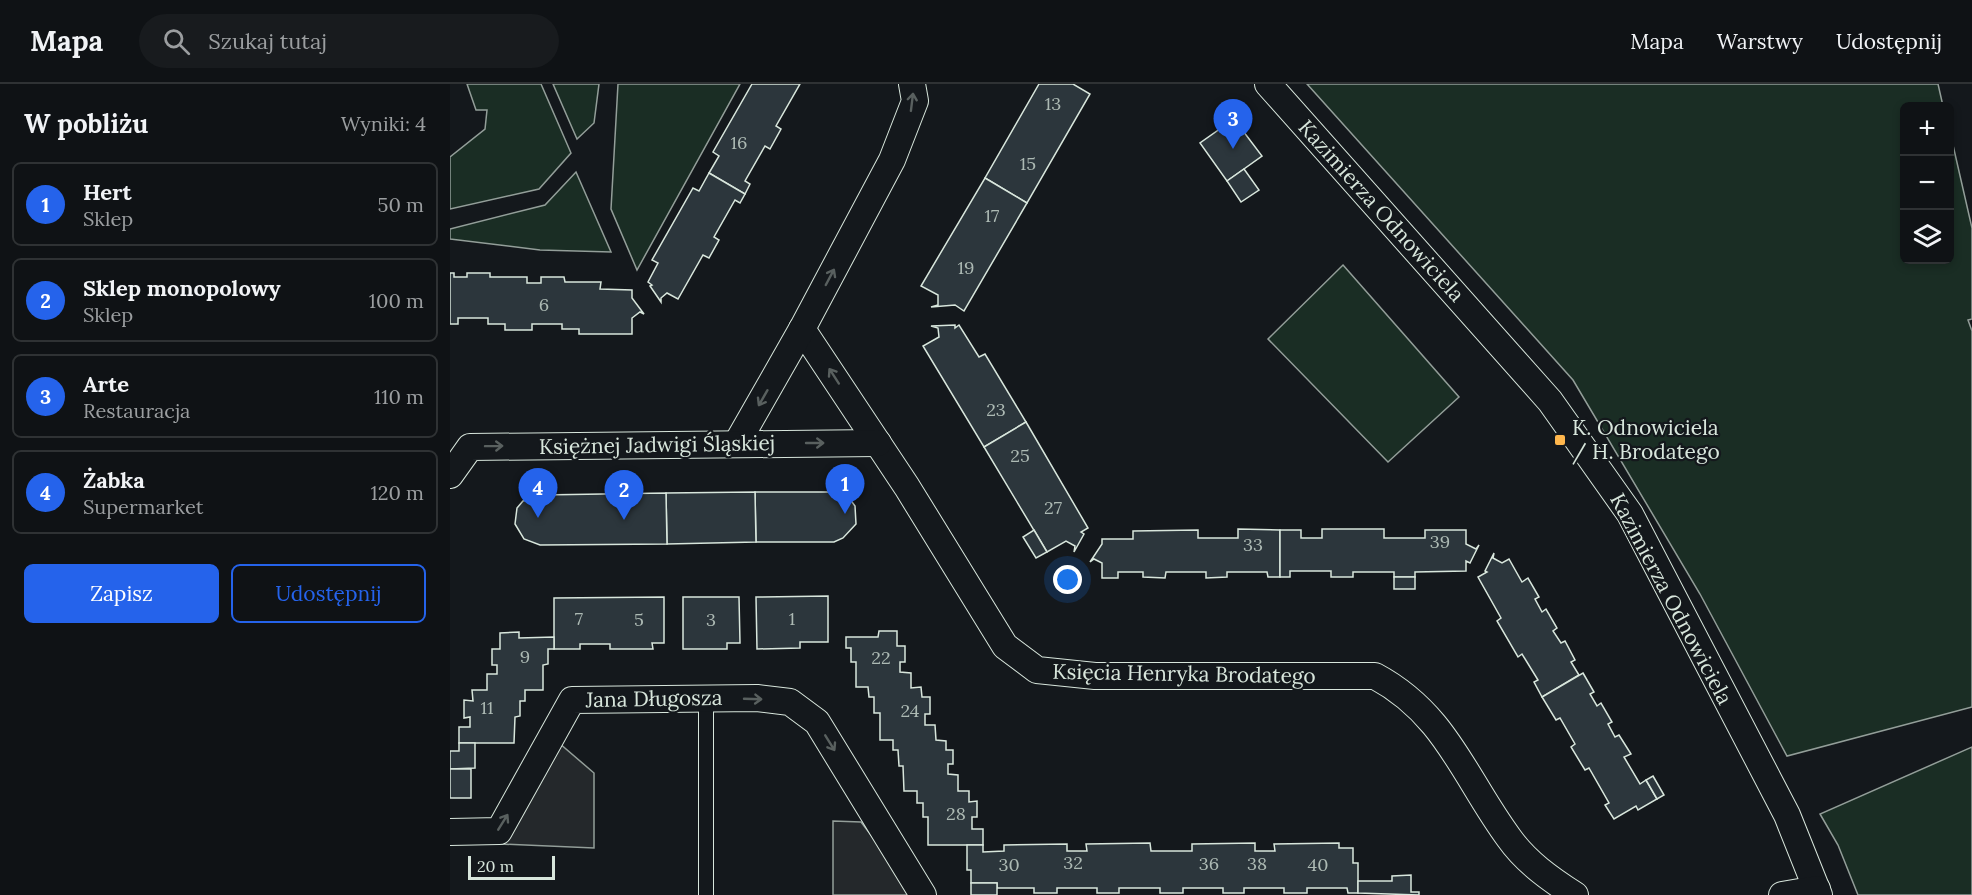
<!DOCTYPE html>
<html lang="pl">
<meta charset="utf-8">
<style>
body{margin:0;font-family:Lora,serif;background:#181b1e;color:#f1f3f6}
.controls{position:absolute;right:18px;top:18px;display:grid;overflow:hidden;border-radius:9px;box-shadow:0 3px 9px #0003}
.controls button{width:54px;height:54px;display:grid;place-items:center;padding:0;border:0;border-bottom:2px solid #2f3234;background:#0f1215;color:#f1f3f6;font:30px sans-serif}
.scale{position:absolute;left:18px;bottom:15px;width:87px;box-sizing:border-box;padding-left:6px;border:3px solid #d8e6dc;border-top:0;font-size:16px;line-height:21px;white-space:nowrap;color:#d8e6dc;-webkit-text-stroke:4px #14181c;paint-order:stroke}
.you{position:absolute;left:618px;top:496px;width:21px;height:21px;margin:-15px;border:4px solid #fff;border-radius:50%;background:#1a73e8;box-shadow:0 0 0 9px #1a73e833}
.badge{display:grid;place-items:center;width:39px;height:39px;border-radius:50%;background:#2563eb;color:#fff;font-size:20px;font-weight:700}
.pin{position:absolute;translate:-50% -50px;filter:drop-shadow(0 2px 3px #0008)}
.pin::after{content:'';position:absolute;top:32px;width:21px;height:18px;background:inherit;clip-path:polygon(0 0,100% 0,50% 100%)}
.list{margin:0;padding:0;list-style:none}
h2{display:flex;justify-content:space-between;align-items:center;height:78px;margin:0;padding:0 24px;font-size:26px}
h2 small{font-size:20px;font-weight:400;color:#9b9ea0}
.list li{display:grid;grid-template-columns:39px 1fr auto;gap:18px;align-items:center;box-sizing:border-box;height:84px;margin:0 12px 12px;padding:0 12px;border:2px solid #2f3234;border-radius:9px}
.list b{display:block;font-size:22px;white-space:nowrap}
.list p{margin:0;font-size:20px;white-space:nowrap;color:#9b9ea0}
.list em{font-size:20px;font-style:normal;color:#9b9ea0}
.actions{display:flex;gap:12px;padding:18px 24px}
.actions a{flex:1;padding:14px 0;border:2px solid #2563eb;border-radius:9px;text-align:center;font-size:21px;color:#2563eb}
.actions .main{background:#2563eb;color:#fff}
.icon{flex:none;width:33px;height:33px;fill:none;stroke:currentColor;stroke-width:2;stroke-linecap:round;stroke-linejoin:round}
.map{position:relative;flex:none;width:1522px;height:811px;overflow:hidden}
header{display:flex;align-items:center;gap:36px;box-sizing:border-box;height:84px;padding:0 30px;background:#0f1215;border-bottom:2px solid #2f3234}
header strong{font-size:28px}
nav{display:flex;gap:33px;margin-inline-start:auto;font-size:21px}
.search{width:420px;height:54px;background:#181b1e;display:flex;align-items:center;gap:15px;box-sizing:border-box;padding:0 21px;border-radius:33px;color:#9b9ea0;font-size:22px}
main{display:flex}
aside{flex:1;background:#0f1215}
.map>svg:first-child{display:block}
</style>
<header>
<strong>Mapa</strong>
<div class="search"><svg class="icon" aria-label="search" viewBox="0 0 24 24"><circle cx="10" cy="10" r="6"/><path d="M15 15l6 6"/></svg>Szukaj tutaj</div>
<nav><a>Mapa</a><a>Warstwy</a><a>Udostępnij</a></nav>
</header>
<main>
<aside>
<h2>W pobliżu<small>Wyniki: 4</small></h2>
<ul class="list">
<li><span class="badge">1</span><div><b>Hert</b><p>Sklep</p></div><em>50 m</em></li>
<li><span class="badge">2</span><div><b>Sklep monopolowy</b><p>Sklep</p></div><em>100 m</em></li>
<li><span class="badge">3</span><div><b>Arte</b><p>Restauracja</p></div><em>110 m</em></li>
<li><span class="badge">4</span><div><b>Żabka</b><p>Supermarket</p></div><em>120 m</em></li>
</ul>
<div class="actions"><a class="main">Zapisz</a><a>Udostępnij</a></div>
</aside>
<div class="map">
<svg width="1522" height="811" viewBox="0 0 1522 811">
<rect width="100%" height="100%" fill="#14181c"/>
<g fill="#1a2d24" stroke="#939e99" stroke-width="1.5">
<path d="M17 0H91L121 69 89 105 0 125V73L35 45 37 26H26Z"/>
<path d="M103 0H149L144 39 127 55Z"/>
<path d="M168 0H290L187 186 161 125Z"/>
<path d="M857 0H1488L1493 22H1454V176H1500V48L1522 144V235L1518 236 1522 247V623L1337 672 1250 510 1123 296Z"/>
<path d="M126 88 161 168 90 166 0 155V145L95 121Z"/>
<path d="M893 181 1009 313 938 378 818 255Z"/>
<path d="M1522 663V811H1408L1388 761 1370 730Z"/>
</g>
<g fill="#24282b" stroke="#939e99" stroke-width="1.5">
<path d="M102 653 144 689V764L50 760Z"/>
<path d="M383 737 411 738 467 811H383Z"/>
</g>
<g fill="#2c363c" stroke="#d8e6dc" stroke-width="1.5">
<path d="M302 0H350L326 42 331 45 320 65 315 62 295 97 300 100 295 110 259 89 269 72 263 68Z"/>
<path d="M589 0H623L640 10 577 119 535 94Z"/>
<path d="M784 35 812 72 777 97 750 59Z"/>
<path d="M794 85 809 106 791 118 777 97Z"/>
<path d="M259 89 295 110 290 119 285 116 264 153 269 156 259 174 253 171 228 215 217 209 211 214V218L200 202 202 201 198 198 208 179 202 176 243 104 249 107Z"/>
<path d="M535 94 577 119 514 227 505 221 481 223 488 221V211L471 202Z"/>
<path d="M0 189H4V193H17V189H40V193H77V199H91V193H114L115 198H151L150 205 182 206V214L194 230 190 228 182 234V250H129V245H112V240H82V246H55V240H38V234H8V240H0Z"/>
<path d="M505 241V244L509 241 529 273 535 270 576 338 534 363 473 262 489 253 488 244 481 242Z"/>
<path d="M576 338 638 444 631 448 634 450 624 468 625 462 616 457 597 468 534 363Z"/>
<path d="M305 408H384L400 415 405 422 406 440 393 454 384 458H306Z"/>
<path d="M305 408 306 458 217 460 216 409Z"/>
<path d="M216 409 217 460 90 461 74 455 65 440 67 424 73 417 90 411Z"/>
<path d="M788 445 830 446V493H818L817 488H777V493L756 494V488H716L715 494 693 493V488H668V494H652V479L644 475 640 478 652 460V455H683V447L748 446V454H788Z"/>
<path d="M872 445H934V454H975V446H1016V460L1026 465 1029 461 1020 479 1016 477V487L965 488V493H944V488H903V493H881V487H840V493H830V446H851V454H872Z"/>
<path d="M584 446 597 468 586 474 573 453Z"/>
<path d="M1044 469 1043 474 1052 479 1059 475 1072 498 1078 494 1089 513 1085 515 1092 528 1096 525 1107 544 1103 547 1111 559 1115 557 1125 576 1121 578 1129 591 1092 613 1084 598 1088 596 1072 570 1068 573 1047 537 1051 534 1028 493 1037 488 1035 487Z"/>
<rect x="944" y="493" width="21" height="12"/>
<path d="M378 512V558H350V564L307 565 306 513Z"/>
<path d="M214 513V559H202L203 565H160V560H130V565H104V514Z"/>
<path d="M233 513H289L290 559H277V565H233Z"/>
<path d="M429 547H447V562H455V578H450V588L461 589V604L471 603 472 613H480V630H475V641H485L486 656 496 657V666H503V680H498V690L508 691V707H519V718L527 717V733H522V745H533V761H478V733H473V719H467V707H454L453 682H449L448 666H443V656H430V629H424V613H419L418 603H406V578H401V564H396V553H428Z"/>
<path d="M69 548V554L104 553V565H98V580L93 581V606H75V617H70V632L65 633 64 659H9V643H20V633L14 634V616L23 617 22 606H37V590H47V581H42V565H50V549Z"/>
<path d="M1133 589 1144 608 1140 610 1147 622 1151 619 1162 638 1158 640 1165 653 1169 651 1181 670 1174 673 1190 700 1196 696 1207 715 1188 726 1186 722 1164 735 1155 721 1159 719 1139 684 1135 686 1121 663 1125 660 1110 634 1106 636 1092 613Z"/>
<path d="M9 659H25V684L0 685V667H9Z"/>
<rect x="0" y="685" width="21" height="29"/>
<path d="M1203 692 1214 711 1207 715 1196 696Z"/>
<path d="M700 759 701 767H742V760L805 759V767H825L824 760 889 759V764H903V779H908V809H898L897 804H857V809H834V804H794V809H773V804H733V809H710V804H669V809H647V804H607V809H584V804H547V799H521V786H517V761H533V768L554 767V761L617 760V767H637L636 760Z"/>
<path d="M961 791V808H969V811L908 809V797H942V792Z"/>
<rect x="521" y="799" width="26" height="12"/>
</g>
<g fill="none" stroke-linecap="round" stroke-linejoin="round">
<g stroke="#d8e6dc" stroke-width="16">
<path id="service" d="M256 811V615"/>
</g>
<g stroke="#d8e6dc" stroke-width="28">
<g id="minor">
<path d="M818 0 1100 317 1180 430 1337 731 1369 811"/>
<path d="M352 245 457 403 555 562 587 586 645 592H925C996 630 1014 693 1059 754 1076 778 1100 795 1125 811"/>
<path d="M287 359 352 245 442 76 465 17 462 0"/>
<path d="M0 391 20 363 428 359"/>
<path d="M0 748 49 747 122 616 307 614 340 618 367 638 473 811"/>
<path d="M1332 811 1367 805"/>
</g>
</g>
<use href="#service" stroke="#14181c" stroke-width="14"/>
<use href="#minor" stroke="#14181c" stroke-width="26"/>
</g>
<defs><path id="oneway-shaft" d="M-6 0H5M1.5-3L5.5 0L1.5 3" fill="none" stroke-width="1.6" stroke-linecap="round" stroke-linejoin="round" transform="scale(1.5)"/></defs>
<g stroke="#59605f">
<use href="#oneway-shaft" transform="translate(462 18) rotate(-83)"/>
<use href="#oneway-shaft" transform="translate(380 193) rotate(-62)"/>
<use href="#oneway-shaft" transform="translate(384 292) rotate(-123)"/>
<use href="#oneway-shaft" transform="translate(313 314) rotate(120)"/>
<use href="#oneway-shaft" transform="translate(365 359)"/>
<use href="#oneway-shaft" transform="translate(44 362) rotate(-1)"/>
<use href="#oneway-shaft" transform="translate(303 615) rotate(2)"/>
<use href="#oneway-shaft" transform="translate(380 659) rotate(58)"/>
<use href="#oneway-shaft" transform="translate(53 738) rotate(-58)"/>
</g>
<rect fill="#ffb74d" stroke="#14181c" stroke-width="2" x="1104" y="350" width="12" height="12" rx="3"/>
<g text-anchor="middle" stroke-width="4.5" stroke-linejoin="round" paint-order="stroke">
<g font-size="18" fill="#adbab4">
<text x="603" y="26">13</text>
<text x="289" y="65">16</text>
<text x="578" y="86">15</text>
<text x="542" y="138">17</text>
<text x="516" y="190">19</text>
<text x="94" y="227">6</text>
<text x="546" y="332">23</text>
<text x="570" y="378">25</text>
<text x="603" y="430">27</text>
<text x="990" y="464">39</text>
<text x="803" y="467">33</text>
<text x="129" y="541">7</text>
<text x="342" y="541">1</text>
<text x="189" y="542">5</text>
<text x="261" y="542">3</text>
<text x="75" y="579">9</text>
<text x="431" y="580">22</text>
<text x="37" y="630">11</text>
<text x="460" y="633">24</text>
<text x="506" y="736">28</text>
<text x="623" y="785">32</text>
<text x="759" y="786">36</text>
<text x="807" y="786">38</text>
<text x="559" y="787">30</text>
<text x="868" y="787">40</text>
</g>
<g font-size="21" fill="#d8e6dc" stroke="#14181c">
<text transform="translate(931 127) rotate(48)" y="7">Kazimierza Odnowiciela</text>
<text transform="translate(207 361) rotate(-1)" y="7">Księżnej Jadwigi Śląskiej</text>
<text transform="translate(1221 515) rotate(62)" y="7">Kazimierza Odnowiciela</text>
<text transform="translate(734 590) rotate(1)" y="7">Księcia Henryka Brodatego</text>
<text transform="translate(204 615) rotate(-1)" y="7">Jana Długosza</text>
</g>
<g font-size="21" fill="#d8e6dc" stroke="#14181c" text-anchor="start">
<text x="1122" y="351">K. Odnowiciela<tspan x="1122" dy="24">/ H. Brodatego</tspan></text>
</g>
</g>
</svg>
<div class="controls">
<button>+</button>
<button>−</button>
<button><svg class="icon" aria-label="layers" viewBox="0 0 24 24"><path d="M12 4l9 5-9 5-9-5zM3 14l9 5 9-5"/></svg></button>
</div>
<div class="scale">20 m</div>
<div class="you"></div>
<div class="pin badge" style="left:395px;top:430px">1</div>
<div class="pin badge" style="left:174px;top:436px">2</div>
<div class="pin badge" style="left:783px;top:65px">3</div>
<div class="pin badge" style="left:88px;top:434px">4</div>
</div>
</main>
